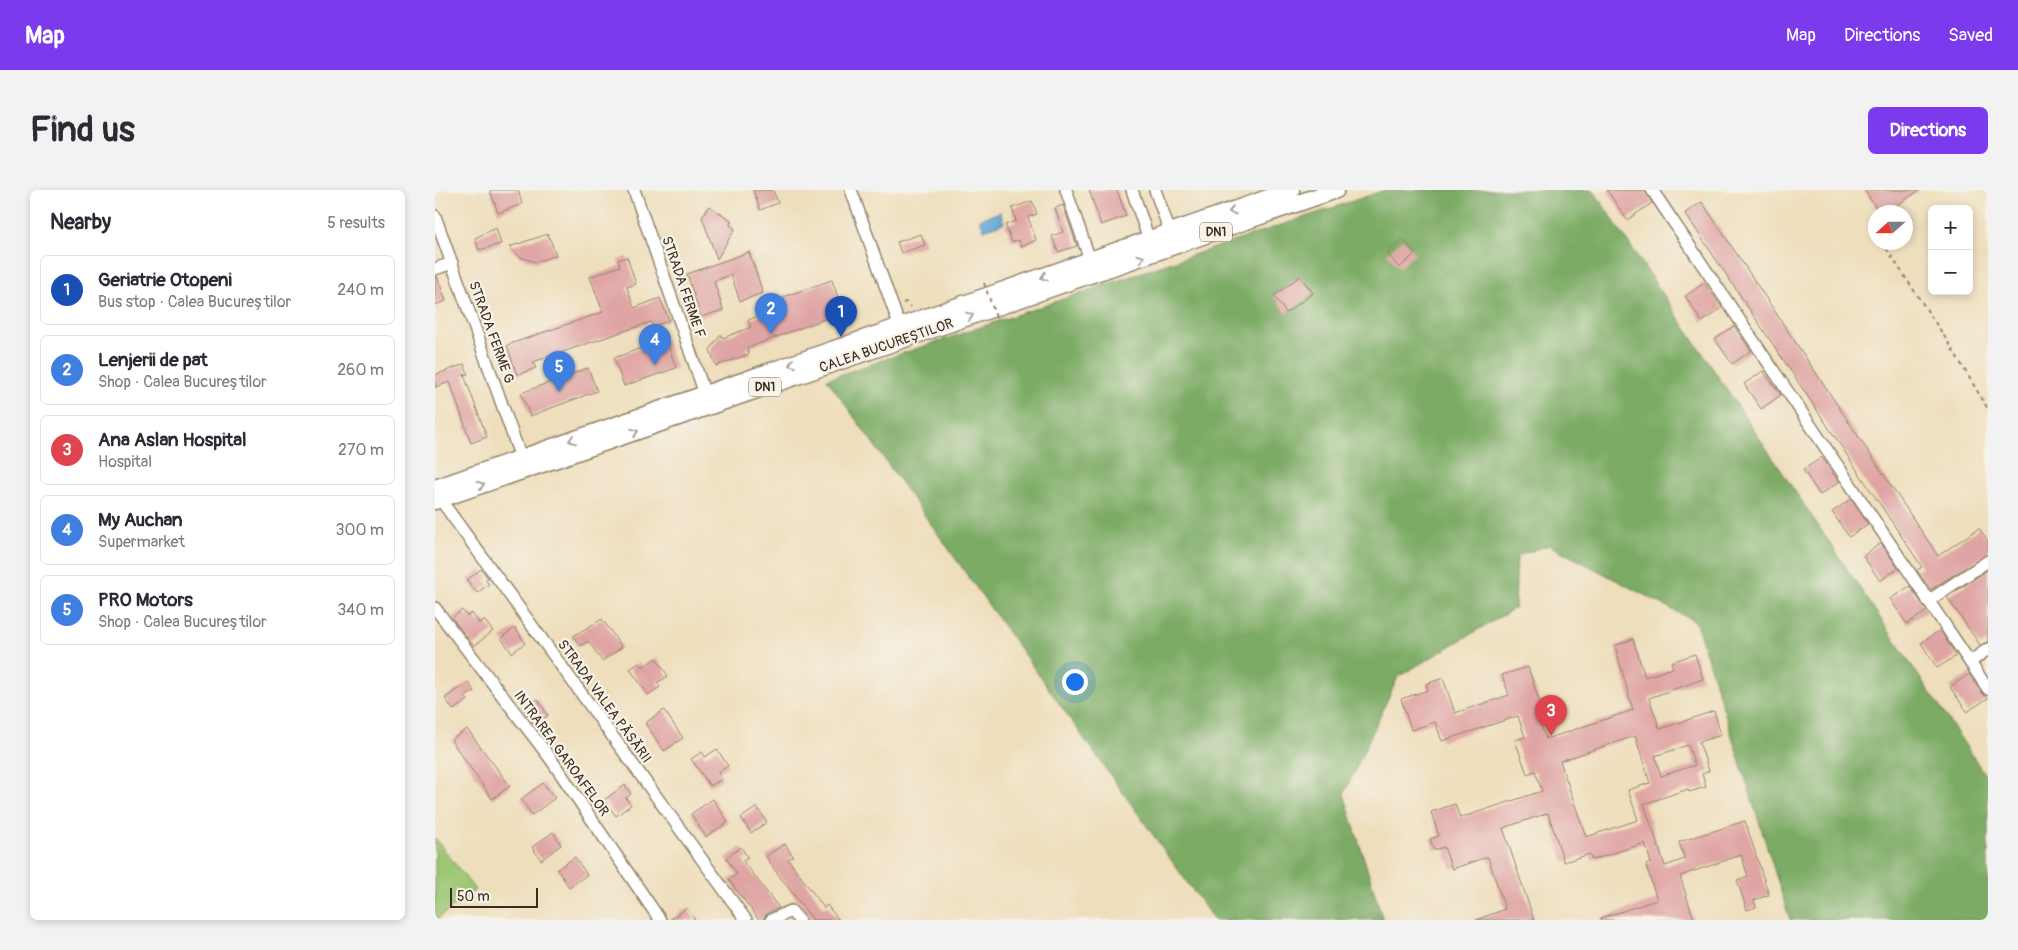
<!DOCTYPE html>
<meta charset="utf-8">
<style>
body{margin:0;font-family:Pangolin,sans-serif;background:#f2f2f3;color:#2b2b33}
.controls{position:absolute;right:15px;top:15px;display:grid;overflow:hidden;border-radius:8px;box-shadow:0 2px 8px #0003}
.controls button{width:45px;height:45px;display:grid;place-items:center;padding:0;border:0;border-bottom:1px solid #e1e1e2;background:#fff;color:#2b2b33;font:25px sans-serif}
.compass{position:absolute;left:1433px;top:15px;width:45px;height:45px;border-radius:50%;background:#fff;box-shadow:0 2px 8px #0003;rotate:249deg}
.scale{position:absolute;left:15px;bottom:12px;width:88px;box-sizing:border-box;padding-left:5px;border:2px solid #3b2a1e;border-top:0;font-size:14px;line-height:18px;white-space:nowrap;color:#3b2a1e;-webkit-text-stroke:4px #f7f3e8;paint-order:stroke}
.you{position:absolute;left:639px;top:491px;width:18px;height:18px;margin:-12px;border:4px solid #fff;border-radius:50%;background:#1a73e8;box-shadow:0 0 0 8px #1a73e833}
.badge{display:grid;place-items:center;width:32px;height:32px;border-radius:50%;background:#7c3aed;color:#fff;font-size:16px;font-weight:700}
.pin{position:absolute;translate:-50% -41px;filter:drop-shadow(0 1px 2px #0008)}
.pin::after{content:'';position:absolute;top:26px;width:18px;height:15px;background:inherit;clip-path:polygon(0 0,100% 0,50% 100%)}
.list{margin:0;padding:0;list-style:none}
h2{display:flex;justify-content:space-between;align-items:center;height:65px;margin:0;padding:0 20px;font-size:21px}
h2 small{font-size:16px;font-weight:400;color:#7c7c81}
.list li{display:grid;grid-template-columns:32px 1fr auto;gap:15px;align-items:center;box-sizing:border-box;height:70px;margin:0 10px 10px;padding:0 10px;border:1px solid #e1e1e2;border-radius:8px}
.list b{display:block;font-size:19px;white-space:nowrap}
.list p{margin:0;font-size:16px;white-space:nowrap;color:#7c7c81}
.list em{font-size:16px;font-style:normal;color:#7c7c81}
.map{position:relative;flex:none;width:1553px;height:730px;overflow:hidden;border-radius:8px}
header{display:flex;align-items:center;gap:30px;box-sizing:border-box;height:70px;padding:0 25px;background:#7c3aed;color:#fff}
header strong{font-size:24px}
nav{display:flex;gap:28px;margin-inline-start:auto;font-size:18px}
.intro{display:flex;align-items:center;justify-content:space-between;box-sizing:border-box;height:120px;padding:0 30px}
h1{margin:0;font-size:35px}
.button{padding:12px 22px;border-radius:8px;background:#7c3aed;color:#fff;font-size:18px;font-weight:700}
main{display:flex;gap:30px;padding:0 30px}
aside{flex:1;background:#fff;border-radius:8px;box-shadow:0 2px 8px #0003}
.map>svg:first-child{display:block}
</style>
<header>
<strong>Map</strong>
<nav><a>Map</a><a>Directions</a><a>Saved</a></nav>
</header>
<div class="intro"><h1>Find us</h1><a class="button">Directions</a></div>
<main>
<aside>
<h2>Nearby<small>5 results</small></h2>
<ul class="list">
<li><span class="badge" style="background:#1a4fb4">1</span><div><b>Geriatrie Otopeni</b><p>Bus stop · Calea Bucureștilor</p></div><em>240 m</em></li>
<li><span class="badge" style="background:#3f7fe0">2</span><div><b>Lenjerii de pat</b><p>Shop · Calea Bucureștilor</p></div><em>260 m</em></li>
<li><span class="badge" style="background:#e0444e">3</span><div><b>Ana Aslan Hospital</b><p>Hospital</p></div><em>270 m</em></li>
<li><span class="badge" style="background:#3f7fe0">4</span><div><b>My Auchan</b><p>Supermarket</p></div><em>300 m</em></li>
<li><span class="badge" style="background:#3f7fe0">5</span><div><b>PRO Motors</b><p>Shop · Calea Bucureștilor</p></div><em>340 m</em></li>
</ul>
</aside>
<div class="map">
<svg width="1553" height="730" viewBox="0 0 1553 730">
<rect width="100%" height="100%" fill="#f7f3e8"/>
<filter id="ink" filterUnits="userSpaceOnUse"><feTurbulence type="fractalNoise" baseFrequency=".02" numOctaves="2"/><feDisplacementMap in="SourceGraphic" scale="10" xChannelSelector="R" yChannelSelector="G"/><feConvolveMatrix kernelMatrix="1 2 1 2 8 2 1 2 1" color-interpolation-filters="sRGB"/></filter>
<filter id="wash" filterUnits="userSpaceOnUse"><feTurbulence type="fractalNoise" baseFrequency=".0096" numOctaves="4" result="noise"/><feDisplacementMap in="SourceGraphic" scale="20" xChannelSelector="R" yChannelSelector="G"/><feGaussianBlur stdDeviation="1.12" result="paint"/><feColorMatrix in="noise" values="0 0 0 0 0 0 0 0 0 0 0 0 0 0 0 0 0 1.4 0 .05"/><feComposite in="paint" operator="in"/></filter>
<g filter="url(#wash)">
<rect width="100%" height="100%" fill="#eedebc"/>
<path fill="#9bc673" stroke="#6b7848" d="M0 648 40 700 1 730H0Z"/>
<path fill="#7cab65" stroke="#5c6a42" d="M950 0H1158L1553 589V730H1355L1261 432 1114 355 1082 366 1080 418 963 487 909 604 948 730H779L392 189Z"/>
<path fill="#5da8d5" stroke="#4c697a" d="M565 22 569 33 549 40 545 29Z"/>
<g id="blocks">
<g fill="#dfa5a4" fill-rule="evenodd">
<path d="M55 0H83L87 14 63 23Z"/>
<path d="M318 0H338L343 13 325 20Z"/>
<path d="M654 0H682L691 26 666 35Z"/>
<path d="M1172 0H1210L1217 13 1192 30Z"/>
<path d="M1429 0H1485L1452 22H1444Z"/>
<path d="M597 11 602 24 593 27 601 50 586 57 584 50 577 52 570 35 581 31 577 18Z"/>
<path d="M1267 12 1503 366 1544 338 1553 351V364L1495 400 1482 380 1487 377 1250 23Z"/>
<path d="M628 15 642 56 623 62 617 46 628 42 620 18Z"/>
<path d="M274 16 296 30 295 35 300 39 282 69 267 27Z"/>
<path d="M61 38 66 54 44 60 40 48Z"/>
<path d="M113 44 121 65 101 72 85 67 74 57Z"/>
<path d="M486 44 490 55 466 63 462 52Z"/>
<path d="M968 49 980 64 964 78 952 63Z"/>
<path d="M314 62 328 103 305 111 296 85 279 91 288 120 266 127 252 84Z"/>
<path d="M192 67 201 94 192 97 199 118 225 108 234 130 218 137 216 132 98 172 101 178 82 185 72 155 168 122 155 87 185 76 183 70Z"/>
<path d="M0 86H2L11 111 0 115Z"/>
<path d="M865 86 878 103 851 123 839 106Z"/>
<path d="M397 90 408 122 312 158 314 164 281 176 275 160 286 144 288 148 316 137 313 130 352 116 348 107Z"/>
<path d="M1269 93 1287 118 1267 132 1250 106Z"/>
<path d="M1299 136 1316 161 1297 174 1280 149Z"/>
<path d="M231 149 241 178 189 196 179 168Z"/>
<path d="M29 174 33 184 29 185 52 247 36 253 15 192 0 197V185Z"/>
<path d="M153 178 162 201 95 226 86 203Z"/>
<path d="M1328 181 1346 205 1326 219 1309 194Z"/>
<path d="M1387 267 1404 292 1385 305 1368 280Z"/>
<path d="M1416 309 1433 334 1414 347 1397 322Z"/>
<path d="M1446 353 1463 378 1445 391 1428 366Z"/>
<path d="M46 379 53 388 50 390 54 394 42 403 32 390Z"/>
<path d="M1553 380V452L1545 455 1512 407Z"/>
<path d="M1475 396 1492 421 1472 434 1455 409Z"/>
<path d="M27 420 32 426 37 423 44 433 49 430 58 441 39 456 17 428Z"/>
<path d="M167 429 187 457 167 471 153 451 145 456 138 446Z"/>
<path d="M80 438 90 453 77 463 66 448Z"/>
<path d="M1505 440 1521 466 1502 478 1486 453Z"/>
<path d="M1198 449 1210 487 1238 478 1236 472 1260 464 1268 489 1214 508 1225 539 1279 521 1286 545 1264 552 1274 581 1267 584 1271 597 1254 602 1253 599 1209 614 1230 676 1250 669 1244 652 1310 631 1334 705 1319 710 1321 717 1312 720 1302 690 1313 686 1306 665 1245 686 1259 730H1166V728L1222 710 1211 675 1216 673 1210 653 1157 670 1155 664 1129 672 1113 623 1068 638 1099 730H1041L1070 719 1053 667 1017 679 1009 657 999 660 995 649 1004 646 996 622 1020 614 1025 628 1107 601 1100 581 1092 584 1080 550 1090 547 1083 526 1007 551 1000 532 976 540 966 509 993 500 991 494 1008 488 1020 523 1074 505 1067 485 1093 477 1109 525 1103 527 1111 549 1198 520 1180 456ZM1200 546 1215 593 1193 600 1203 630 1151 647 1125 571ZM1253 555 1260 575 1226 586 1220 566Z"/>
<path d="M221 468 233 486 222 493 225 497 213 505 195 479 204 473 208 477Z"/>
<path d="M1534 484 1547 503 1553 508 1532 522 1515 497Z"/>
<path d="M33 492 39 501 30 507 33 510 18 520 10 508Z"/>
<path d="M103 509 113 526 99 534 88 518Z"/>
<path d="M229 520 248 548 229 561 210 533Z"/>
<path d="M32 539 75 596 57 609 16 550Z"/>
<path d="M282 559 293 576 283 582 287 589 275 596 256 569 267 562 270 567Z"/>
<path d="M108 593 120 608 97 625 86 609Z"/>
<path d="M190 595 196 604 191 608 196 615 181 626 169 610Z"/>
<path d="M278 609 293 632 271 647 256 624Z"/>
<path d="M322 617 332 632 316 643 306 628Z"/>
<path d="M118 642 126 655 106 670 97 657Z"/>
<path d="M350 654 358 666 353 669 389 718 392 715 404 730H378L339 679 331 666Z"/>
<path d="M306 657 313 668 308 671 344 718 332 723 328 730H324L294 690 302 684 291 668Z"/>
<path d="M140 667 152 685 134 697 122 679Z"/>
<path d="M252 718 260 730H235Z"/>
</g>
</g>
</g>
<g filter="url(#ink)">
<use href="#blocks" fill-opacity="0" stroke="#94846d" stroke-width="1"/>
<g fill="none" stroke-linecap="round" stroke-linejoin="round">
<g stroke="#94846d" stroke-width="14">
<g id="minor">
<path d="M199 0 270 204"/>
<path d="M416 0 465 137"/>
<path d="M631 0 655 70"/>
<path d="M697 0 714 50"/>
<path d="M720 0 735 42"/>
<path d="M1217 0 1553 499"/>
<path d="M0 26 86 268"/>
<path d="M0 79 17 73"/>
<path d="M5 309 311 730"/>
<path d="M1493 411 1553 371"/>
<path d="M0 418 115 568 225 730"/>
<path d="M1535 472 1553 459"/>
<path d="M336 730 356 721 364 730"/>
</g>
</g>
<g stroke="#94846d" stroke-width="19">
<g id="highway">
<path d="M0 298 856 0"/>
<path d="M0 311 901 0"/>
</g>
</g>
<g stroke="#94846d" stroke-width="2" stroke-dasharray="4 4" stroke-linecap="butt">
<path d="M1447 52 1513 152 1553 219"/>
<path d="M468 113 471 112 476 117"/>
</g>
<use href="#minor" stroke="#fff" stroke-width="11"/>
<use href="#highway" stroke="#fff" stroke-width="16"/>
<path stroke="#94846d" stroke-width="2" stroke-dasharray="4 4" stroke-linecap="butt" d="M549 93 562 130"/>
</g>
<defs><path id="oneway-chevron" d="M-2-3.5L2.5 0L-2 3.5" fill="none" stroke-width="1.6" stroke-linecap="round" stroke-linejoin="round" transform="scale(1.25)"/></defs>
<g stroke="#a79f9a">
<use href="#oneway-chevron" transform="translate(797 21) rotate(161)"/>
<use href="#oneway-chevron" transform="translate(706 68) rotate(-19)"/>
<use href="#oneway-chevron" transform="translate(609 87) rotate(161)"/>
<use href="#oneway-chevron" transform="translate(535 126) rotate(-19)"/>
<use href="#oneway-chevron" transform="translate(357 174) rotate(161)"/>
<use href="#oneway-chevron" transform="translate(200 242) rotate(-19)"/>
<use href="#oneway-chevron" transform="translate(137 250) rotate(161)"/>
<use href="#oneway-chevron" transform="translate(46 295) rotate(-19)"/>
</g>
</g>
<g text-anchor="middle" stroke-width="4.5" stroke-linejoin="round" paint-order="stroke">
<g fill="#f7f3e8" stroke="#73665b" stroke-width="1">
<rect x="765" y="32.5" width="32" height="19" rx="4"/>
<rect x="314" y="187.5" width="32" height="19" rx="4"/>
</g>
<g font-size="12" font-weight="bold" fill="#3b2a1e">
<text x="781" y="46">DN1</text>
<text x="330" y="201">DN1</text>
</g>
<g font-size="14" fill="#3b2a1e" stroke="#f7f3e8">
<text transform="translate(249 97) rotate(71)" y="5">STRADA FERME F</text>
<text transform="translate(57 142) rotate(70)" y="5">STRADA FERME G</text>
<text transform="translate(451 155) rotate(-19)" y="5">CALEA BUCUREȘTILOR</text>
<text transform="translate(170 511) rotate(54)" y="5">STRADA VALEA PĂSĂRII</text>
<text transform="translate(127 563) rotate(54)" y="5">INTRAREA GAROAFELOR</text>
</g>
</g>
</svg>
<div class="controls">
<button>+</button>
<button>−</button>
</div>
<svg class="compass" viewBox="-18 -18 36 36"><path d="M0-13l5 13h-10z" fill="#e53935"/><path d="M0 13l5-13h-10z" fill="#7c7c81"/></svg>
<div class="scale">50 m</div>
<div class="you"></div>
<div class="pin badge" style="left:406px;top:147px;background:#1a4fb4">1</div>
<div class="pin badge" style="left:336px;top:144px;background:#3f7fe0">2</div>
<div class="pin badge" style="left:1116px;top:546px;background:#e0444e">3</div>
<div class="pin badge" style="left:220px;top:175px;background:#3f7fe0">4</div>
<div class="pin badge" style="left:124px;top:202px;background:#3f7fe0">5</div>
</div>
</main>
